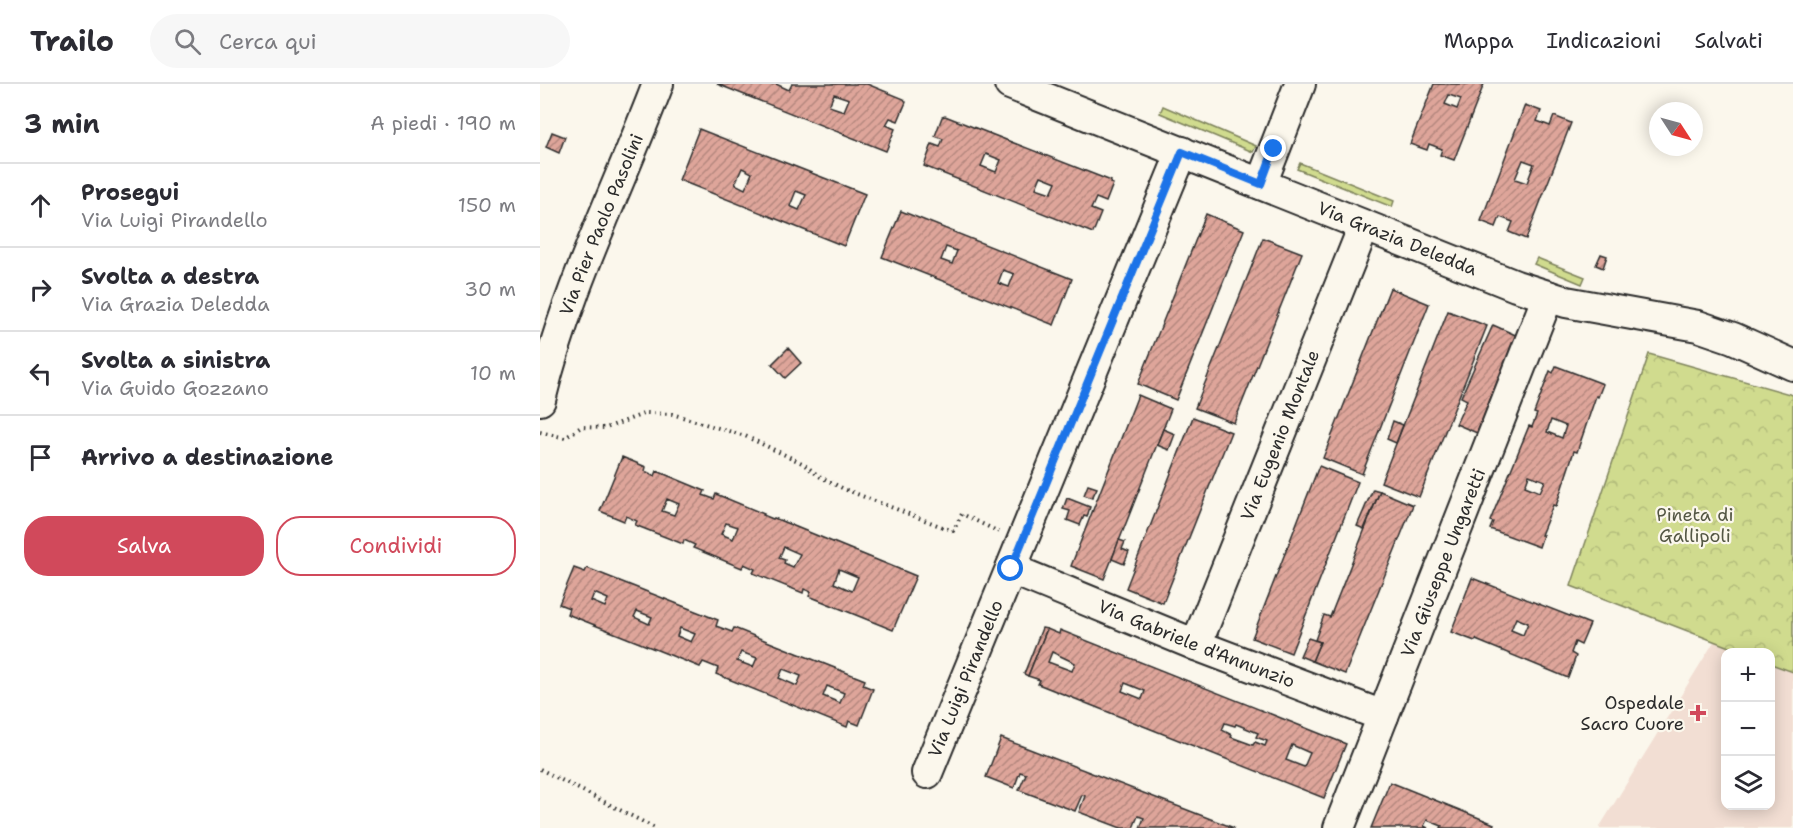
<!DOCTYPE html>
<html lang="it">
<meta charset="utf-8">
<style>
body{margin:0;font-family:"Shantell Sans",sans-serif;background:#f7f7f7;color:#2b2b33}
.controls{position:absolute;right:18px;bottom:18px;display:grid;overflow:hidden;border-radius:12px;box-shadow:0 3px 15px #0003}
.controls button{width:54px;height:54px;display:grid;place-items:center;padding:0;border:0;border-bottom:2px solid #e1e1e2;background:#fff;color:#2b2b33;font:30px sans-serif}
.compass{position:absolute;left:1109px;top:18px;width:54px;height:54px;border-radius:50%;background:#fff;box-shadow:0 3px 15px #0003;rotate:126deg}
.stop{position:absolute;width:18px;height:18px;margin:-14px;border:4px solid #1a73e8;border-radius:50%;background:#fff}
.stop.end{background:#1a73e8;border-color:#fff;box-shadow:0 2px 6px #0008}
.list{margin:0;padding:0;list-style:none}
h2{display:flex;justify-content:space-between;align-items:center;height:78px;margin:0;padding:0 24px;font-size:26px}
h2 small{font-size:20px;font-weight:400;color:#7c7c81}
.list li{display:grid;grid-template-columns:39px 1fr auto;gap:18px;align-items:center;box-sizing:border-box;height:84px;padding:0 24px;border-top:2px solid #e1e1e2}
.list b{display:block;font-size:22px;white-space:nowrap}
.list p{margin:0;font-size:20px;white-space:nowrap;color:#7c7c81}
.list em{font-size:20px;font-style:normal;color:#7c7c81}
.actions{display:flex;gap:12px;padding:18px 24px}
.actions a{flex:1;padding:14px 0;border:2px solid #d1495b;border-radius:24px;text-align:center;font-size:21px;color:#d1495b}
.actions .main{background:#d1495b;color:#fff}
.icon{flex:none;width:33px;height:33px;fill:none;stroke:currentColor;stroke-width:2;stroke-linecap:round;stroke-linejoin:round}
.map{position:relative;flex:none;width:1253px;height:744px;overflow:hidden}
header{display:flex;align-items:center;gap:36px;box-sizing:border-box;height:84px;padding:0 30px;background:#fff;border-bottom:2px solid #e1e1e2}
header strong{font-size:28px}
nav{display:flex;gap:33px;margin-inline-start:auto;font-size:21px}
.search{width:420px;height:54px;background:#f7f7f7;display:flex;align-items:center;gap:15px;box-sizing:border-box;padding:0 21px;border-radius:33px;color:#7c7c81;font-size:22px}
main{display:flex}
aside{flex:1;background:#fff}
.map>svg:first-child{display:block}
</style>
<header>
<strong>Trailo</strong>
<div class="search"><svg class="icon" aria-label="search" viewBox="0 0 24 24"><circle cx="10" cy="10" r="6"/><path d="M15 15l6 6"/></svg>Cerca qui</div>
<nav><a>Mappa</a><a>Indicazioni</a><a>Salvati</a></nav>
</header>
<main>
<aside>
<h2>3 min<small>A piedi · 190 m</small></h2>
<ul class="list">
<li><svg class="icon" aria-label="ahead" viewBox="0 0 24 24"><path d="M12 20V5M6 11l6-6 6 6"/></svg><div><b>Prosegui</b><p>Via Luigi Pirandello</p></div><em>150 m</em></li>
<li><svg class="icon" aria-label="right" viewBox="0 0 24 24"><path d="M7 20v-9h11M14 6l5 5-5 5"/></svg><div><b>Svolta a destra</b><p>Via Grazia Deledda</p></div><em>30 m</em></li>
<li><svg class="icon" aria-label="left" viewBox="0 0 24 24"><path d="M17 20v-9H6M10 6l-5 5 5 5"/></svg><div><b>Svolta a sinistra</b><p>Via Guido Gozzano</p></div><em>10 m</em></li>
<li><svg class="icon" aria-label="arrive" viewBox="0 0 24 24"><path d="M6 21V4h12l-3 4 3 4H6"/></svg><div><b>Arrivo a destinazione</b></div></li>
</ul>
<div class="actions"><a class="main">Salva</a><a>Condividi</a></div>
</aside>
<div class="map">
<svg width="1253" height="744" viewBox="0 0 1253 744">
<defs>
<pattern id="forest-crowns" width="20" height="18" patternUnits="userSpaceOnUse" patternTransform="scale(1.5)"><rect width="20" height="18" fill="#d0db8e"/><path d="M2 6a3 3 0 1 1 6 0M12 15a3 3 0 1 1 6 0" fill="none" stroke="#b3bc7b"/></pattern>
<pattern id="building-hatch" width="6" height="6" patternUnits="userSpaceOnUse" patternTransform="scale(1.5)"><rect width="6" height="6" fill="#dea59a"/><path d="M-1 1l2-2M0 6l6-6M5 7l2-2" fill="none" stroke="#b4877e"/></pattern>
</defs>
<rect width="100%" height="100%" fill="#fbf7ec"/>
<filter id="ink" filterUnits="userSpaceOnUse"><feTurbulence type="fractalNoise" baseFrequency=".0167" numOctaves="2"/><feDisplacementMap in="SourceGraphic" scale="12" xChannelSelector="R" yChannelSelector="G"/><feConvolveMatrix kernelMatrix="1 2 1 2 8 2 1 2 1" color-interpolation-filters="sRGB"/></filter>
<g filter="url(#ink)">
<path fill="#f2ded3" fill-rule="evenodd" d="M1248 438 1253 440V744H1059ZM1186 568H1230V722H1186Z"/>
<g fill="#d0db8e" stroke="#7e835c" stroke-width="1.5">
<path d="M623 22 716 62 713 68 620 29Z"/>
<path d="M760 79 854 117 852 123 757 85Z"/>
<path d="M997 174 1045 193 1042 200 994 180Z"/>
</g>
<path fill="url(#forest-crowns)" stroke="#7e835c" stroke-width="1.5" d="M1109 270 1253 311V588L1231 580 1230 568H1202L1031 502Z"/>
<g fill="url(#building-hatch)" stroke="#2b2b2b" stroke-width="1.5" fill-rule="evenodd">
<path d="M177 0H236L249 6 252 0H327L364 15 366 18 358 37 350 34 346 41 355 45 346 67ZM294 10 309 15 304 27 289 22Z"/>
<path d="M894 0H944L914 76 900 71 902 65 889 60 887 66 870 60ZM909 11 921 15 917 25 905 20Z"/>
<path d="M985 21 1001 27 997 37 1010 42 1014 32 1031 39 986 155 969 148 973 138 960 133 956 143 941 137ZM983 76 994 80 987 99 975 95Z"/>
<path d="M405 32 571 97 570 99 573 100 566 118 556 114 551 125 561 129 553 149 384 82 392 60 400 63 403 55 395 52 402 33ZM446 70 461 76 456 88 441 82ZM501 92 516 98 511 109 496 104Z"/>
<path d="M159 45 325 110 304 162 139 96ZM202 84 212 89 205 105 195 100ZM256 107 266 111 259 126 250 122Z"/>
<path d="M12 48 25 53 19 69 6 63Z"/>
<path d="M361 127 532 195 514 241 342 173ZM406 163 417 167 412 180 401 176ZM463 186 474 190 469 203 458 199Z"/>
<path d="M666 130 704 146 636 316 598 300Z"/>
<path d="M723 154 762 169 694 339 655 324Z"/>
<path d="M1061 170 1067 172 1063 184 1056 181Z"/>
<path d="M850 204 889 220 822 390 783 374Z"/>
<path d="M908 227 947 242 879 413 841 398Z"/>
<path d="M953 241 980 253 937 349 916 340 927 316 921 313Z"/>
<path d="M248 264 261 279 245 294 232 280Z"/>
<path d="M1016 282 1063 300 1058 313 1056 312 1037 368 1034 367 1016 422 1013 421 1001 451H1003L999 463 950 445 953 438 950 437 989 342 992 343 997 330 994 329 1010 287 1013 289ZM1011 336 1026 342 1022 354 1007 348ZM989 391 1005 397 1000 408 985 402Z"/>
<path d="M598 311 631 325 564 495 531 482Z"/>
<path d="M653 333 691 348 623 519 586 504Z"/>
<path d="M853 337 863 341 856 359 847 355Z"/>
<path d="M623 345 635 350 629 366 617 361Z"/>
<path d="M82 373 106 383 105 387 115 392 117 387 165 407 163 411 174 415 176 410 224 430 223 431 233 435 234 434 376 492 353 546 269 512 271 508 264 505 263 509 213 489 215 485 204 480 202 484 153 464 155 461 144 456 143 460 95 441 97 437 86 432 84 437 60 427ZM127 415 139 420 134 431 122 427ZM186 439 198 443 193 455 181 450ZM244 463 260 470 253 483 244 479 245 476 239 474ZM299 485 318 493 312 507 294 499Z"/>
<path d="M779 382 818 398 751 569 712 554Z"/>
<path d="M548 401 557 404 552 414 544 411Z"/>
<path d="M833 405 840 407 824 445 817 442Z"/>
<path d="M840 407 873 421 805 590 772 577 780 558 775 556 784 531 790 533Z"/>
<path d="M527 414 550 423 547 433 544 432 540 441 527 436 530 427 523 425Z"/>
<path d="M579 456 585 458 582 465 589 468 584 480 572 475Z"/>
<path d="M34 484 45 488 47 484 178 536 176 542 192 548 194 544 325 596 323 601 333 605 319 641 309 637 307 643 176 590 178 584 163 578 160 583 27 530 29 524 19 520ZM54 509 68 515 65 523 51 517ZM97 527 112 533 109 540 94 533ZM140 544 155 550 151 558 137 552ZM201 568 217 574 213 583 197 577ZM243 585 261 592 257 602 239 594ZM287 602 304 609 300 619 283 612Z"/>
<path d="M932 494 1050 540 1041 561 1035 558 1031 569 1036 572 1028 594 936 556 937 554 935 557 911 548ZM976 534 988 539 983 551 971 546Z"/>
<path d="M502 544 507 545 488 592 484 590Z"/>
<path d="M507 545 519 550 520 546 806 660 784 714 498 600 500 596 488 592ZM512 568 535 579 532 587 508 578ZM585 599 605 607 602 615 582 607ZM685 639 695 642 696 640 718 649 716 653 727 657 725 662 715 658 713 661 691 653 692 651 682 646ZM752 661 770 669 764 683 746 676Z"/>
<path d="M768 554 780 558 772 577 760 572Z"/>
<path d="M461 654 694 744H600L604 734 598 732 593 744H581L539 728 545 712 542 711 535 727 479 706 486 690 480 688 474 704 446 693Z"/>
<path d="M850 698 954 740 952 744H901L902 742 887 736 884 742 888 744H831Z"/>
</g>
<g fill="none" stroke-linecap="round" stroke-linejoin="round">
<g stroke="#2b2b2b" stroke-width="34">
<g id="minor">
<path id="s1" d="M470 0 976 202 1026 218 1158 242 1193 254 1253 281"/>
<path d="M721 100 760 0"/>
<path id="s2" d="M0 316C26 207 78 105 118 0"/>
<path id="s3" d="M471 485 656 561 843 632"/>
<path id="s4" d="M656 561 824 142"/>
<path id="s5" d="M387 689 642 68"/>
<path id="s6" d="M799 744 1008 212"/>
</g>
</g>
<g stroke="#2b2b2b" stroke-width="4" stroke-dasharray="1.5 4.5" stroke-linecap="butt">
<path d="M0 348 25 354 41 343 66 344 106 329 132 330 205 352 262 379 279 392 304 405 413 447 422 430 459 448"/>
<path d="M0 685 115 744"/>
</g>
<use href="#minor" stroke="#fbf7ec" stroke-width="30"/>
</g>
</g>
<g fill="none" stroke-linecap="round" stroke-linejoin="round" filter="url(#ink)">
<path stroke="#1a73e8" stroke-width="8" d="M471 485 642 68 721 100 734 65"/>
</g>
<path fill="#d1495b" stroke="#fbf7ec" stroke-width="2" d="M1155 620h6v6h6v6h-6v6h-6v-6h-6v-6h6z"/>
<g text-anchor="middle" stroke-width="4.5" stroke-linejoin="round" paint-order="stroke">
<g font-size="18" fill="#2b2b2b" stroke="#fbf7ec">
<text dy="6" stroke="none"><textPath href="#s2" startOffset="186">Via Pier Paolo Pasolini</textPath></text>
<text dy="6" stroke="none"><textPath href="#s1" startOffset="417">Via Grazia Deledda</textPath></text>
<text dy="6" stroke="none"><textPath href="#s4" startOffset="226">Via Eugenio Montale</textPath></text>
<text dy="6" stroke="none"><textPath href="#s6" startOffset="285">Via Giuseppe Ungaretti</textPath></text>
<text dy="6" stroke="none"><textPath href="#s3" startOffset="200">Via Gabriele d'Annunzio</textPath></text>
<text dy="6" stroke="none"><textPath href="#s5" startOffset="102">Via Luigi Pirandello</textPath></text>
</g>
<g font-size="18" fill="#545744" stroke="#fbf7ec">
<text x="1155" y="437">Pineta di<tspan x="1155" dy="21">Gallipoli</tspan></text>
</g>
<g font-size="18" fill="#2b2b2b" stroke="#fbf7ec" text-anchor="end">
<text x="1144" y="625">Ospedale<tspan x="1144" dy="21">Sacro Cuore</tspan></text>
</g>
</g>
</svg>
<div class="controls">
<button>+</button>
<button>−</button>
<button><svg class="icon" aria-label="layers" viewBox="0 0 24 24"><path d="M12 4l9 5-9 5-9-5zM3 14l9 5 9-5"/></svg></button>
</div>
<svg class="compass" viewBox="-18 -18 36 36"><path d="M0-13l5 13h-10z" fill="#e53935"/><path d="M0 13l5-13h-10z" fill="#7c7c81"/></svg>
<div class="stop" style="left:471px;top:485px"></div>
<div class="stop end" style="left:734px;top:65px"></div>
</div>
</main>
